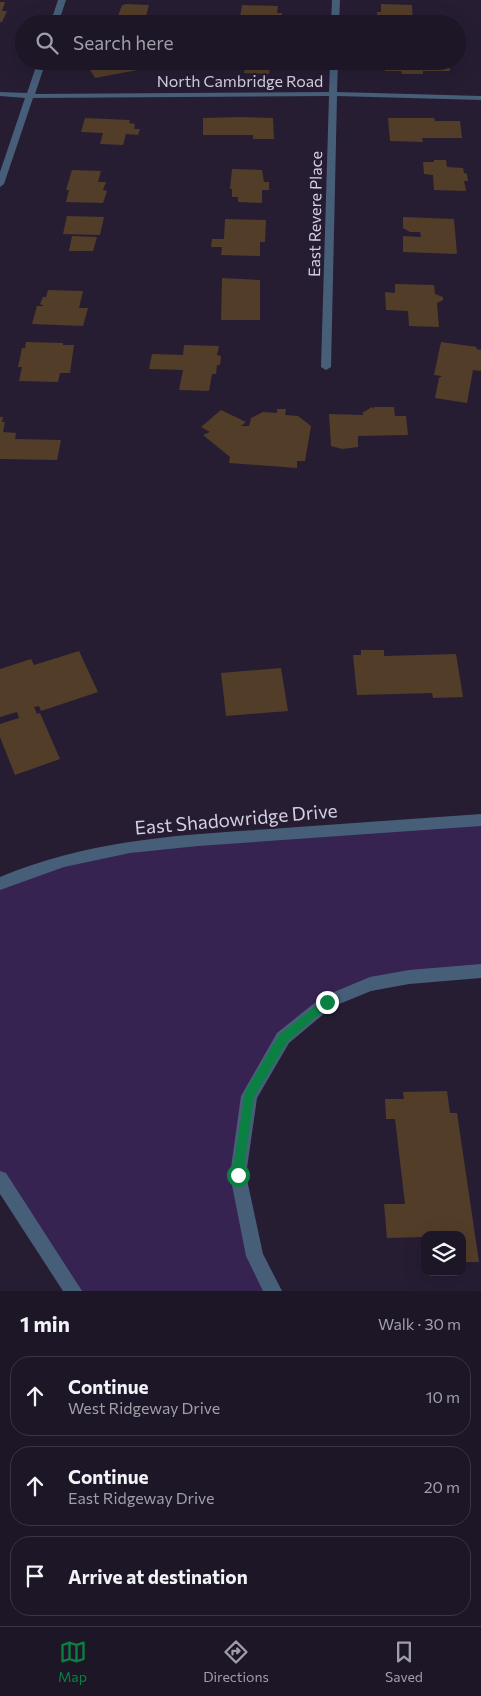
<!DOCTYPE html>
<meta charset="utf-8">
<style>
body{margin:0;font-family:Commissioner,sans-serif;background:#292332;color:#f1f3f6}
.controls{position:absolute;right:15px;bottom:15px;display:grid;overflow:hidden;border-radius:10px;box-shadow:0 5px 20px #0002}
.controls button{width:45px;height:45px;display:grid;place-items:center;padding:0;border:0;border-bottom:1px solid #3a3543;background:#1c1626;color:#f1f3f6;font:25px sans-serif}
.stop{position:absolute;width:15px;height:15px;margin:-11px;border:4px solid #0b8043;border-radius:50%;background:#fff}
.stop.end{background:#0b8043;border-color:#fff;box-shadow:0 1px 5px #0008}
.list{margin:0;padding:0;list-style:none}
h2{display:flex;justify-content:space-between;align-items:center;height:65px;margin:0;padding:0 20px;font-size:21px}
h2 small{font-size:16px;font-weight:400;color:#a09fa7}
.list li{display:grid;grid-template-columns:32px 1fr auto;gap:15px;align-items:center;box-sizing:border-box;height:80px;margin:0 10px 10px;padding:0 10px;border:1px solid #3a3543;border-radius:20px}
.list b{display:block;font-size:19px;white-space:nowrap}
.list p{margin:0;font-size:16px;white-space:nowrap;color:#a09fa7}
.list em{font-size:16px;font-style:normal;color:#a09fa7}
.icon{flex:none;width:28px;height:28px;fill:none;stroke:currentColor;stroke-width:2;stroke-linecap:round;stroke-linejoin:round}
.map{position:relative;flex:none;width:481px;height:1291px;overflow:hidden}
.search{position:absolute;background:#1c1626;box-shadow:0 5px 20px #0002;left:15px;right:15px;top:15px;height:55px;display:flex;align-items:center;gap:12px;box-sizing:border-box;padding:0 18px;border-radius:28px;color:#a09fa7;font-size:19px}
.sheet{height:335px;background:#1c1626}
nav{display:flex;justify-content:space-around;align-items:center;box-sizing:border-box;height:70px;border-top:1px solid #3a3543;background:#1c1626;font-size:14px;color:#a09fa7}
nav a{display:grid;justify-items:center;gap:2px}
nav .on{color:#0b8043}
.map>svg:first-child{display:block}
</style>
<div class="map">
<svg width="481" height="1291" viewBox="0 0 481 1291">
<rect width="100%" height="100%" fill="#261d33"/>
<path fill="#372351" d="M481 820V971L409 977 327 1002 283 1038 249 1096 238 1175 273 1291H73L0 1179V884L89 854Z"/>
<g fill="#523d29">
<path d="M0 2H5L2 11H7L2 22H0Z"/>
<path d="M127 4 149 5 146 16H154L152 24H121L123 19H117L122 5Z"/>
<path d="M381 4 412 5 413 24H378L377 12H381Z"/>
<path d="M242 5 278 6 277 13H282L281 24H239Z"/>
<path d="M116 61H156L158 64 147 66 148 68 95 78 89 68 113 64 114 66H119Z"/>
<path d="M223 61H271L269 74 244 73 245 66 222 65Z"/>
<path d="M384 61H449L450 71H423V74H402L401 71H385Z"/>
<path d="M241 117 273 118 274 139H253V135H203V118Z"/>
<path d="M85 118 130 120 129 123 135 124 134 129H140L138 135 126 134 123 145 100 144 103 133 81 132Z"/>
<path d="M388 118H434L435 121H460L462 138H422L423 142 390 141Z"/>
<path d="M434 160H446L447 167 463 168 464 173 467 174 468 181H464L466 191 434 190 433 175 424 174 423 162H434Z"/>
<path d="M232 169 262 170 264 182H269V190H262V203L238 202V197H232V189H230Z"/>
<path d="M72 170 101 171 98 182H106L103 190 107 191 103 203 66 202 69 190H66Z"/>
<path d="M67 216 104 217 100 235 63 234Z"/>
<path d="M403 217 454 219 457 254 403 252V236L421 237 420 232H410L403 228Z"/>
<path d="M225 219 266 220 265 242H260V256L221 255 222 247H211L212 239H224Z"/>
<path d="M72 236 97 237 93 251H69Z"/>
<path d="M222 278 260 280V320H221Z"/>
<path d="M395 284 434 285 435 294 443 297V300L437 303 439 327 409 326 408 311 386 310 385 292 395 293Z"/>
<path d="M48 290 83 291 79 308H88L83 326 32 324 37 306H44L40 304 43 297H46Z"/>
<path d="M26 342 63 343V345H74L70 373H60L58 382 19 381 22 367H18L22 348H25Z"/>
<path d="M441 342 477 347 476 349 481 350V371L473 370 467 403 435 398 439 378 442 376 434 375Z"/>
<path d="M184 345 219 346 217 355 221 356 220 365H217L216 374H212L209 391 179 390 183 370 149 369 152 354 183 355Z"/>
<path d="M372 407 374 409V407H394L395 416H406L408 435 358 436V447L342 449 331 446 329 414 364 415 362 413Z"/>
<path d="M277 409H286L285 415 298 416 311 426 305 461H297V468L229 463 230 457 203 435 210 432 201 427 221 410 246 422 241 426H249L251 418 263 412 277 413Z"/>
<path d="M0 417H3L2 422H5L3 432 16 433 15 439 61 440 57 460 0 459Z"/>
<path d="M361 650H384V656L456 654 463 697 433 698 432 693 357 695 353 655H361Z"/>
<path d="M79 651 98 692 41 711 39 706 34 707 37 714 40 713 60 759 15 775 0 737V724L19 718 17 712 0 717V669L31 659 34 665Z"/>
<path d="M281 668 288 711 226 716 221 673Z"/>
<path d="M447 1091 450 1113H457L479 1262H462V1235H425L424 1244 423 1237 387 1238 384 1204H405L395 1119H386L385 1099H404L403 1092Z"/>
</g>
<g fill="none" stroke-linecap="round" stroke-linejoin="round">
<g fill="#475e79" fill-rule="evenodd">
<path d="M58 0H66L58 24H50Z"/>
<path d="M332 0H340L339 24H331Z"/>
<path d="M38 61H46L35 94 329 92 330 61H338L337 92 481 96V100L337 96 331 367 326 370 321 367 329 96 33 98 4 184 0 187V172L25 98 0 96V92L27 93Z"/>
<path d="M481 814V826L198 846 130 853 64 867 0 890V877C88 840 176 835 270 829 340 824 411 819 481 814Z"/>
<path d="M481 964V978L409 984 371 991 332 1007 289 1043 257 1098 246 1175 263 1254 282 1291H263L246 1256 230 1175 241 1096 277 1033 322 997 370 977 409 970Z"/>
<path d="M0 1171 6 1173 82 1291H63L0 1194Z"/>
</g>
</g>
<path fill="#0b8043" d="M327 997 330 998V1005L287 1042 254 1097 243 1175 242 1179 238 1180 234 1179 232 1175 245 1092 279 1035Z"/>
<g text-anchor="middle" stroke-width="4.5" stroke-linejoin="round" paint-order="stroke">
<g font-size="16" fill="#d5d0df" stroke="#261d33">
<text x="240" y="87">North Cambridge Road</text>
<text transform="translate(315 214) rotate(-89)" y="6">East Revere Place</text>
</g>
<g font-size="19" fill="#d5d0df" stroke="#261d33">
<text transform="translate(236 819) rotate(-5)" y="7">East Shadowridge Drive</text>
</g>
</g>
</svg>
<div class="controls">
<button><svg class="icon" aria-label="layers" viewBox="0 0 24 24"><path d="M12 4l9 5-9 5-9-5zM3 14l9 5 9-5"/></svg></button>
</div>
<div class="stop" style="left:238px;top:1175px"></div>
<div class="stop end" style="left:327px;top:1002px"></div>
<div class="search"><svg class="icon" aria-label="search" viewBox="0 0 24 24"><circle cx="10" cy="10" r="6"/><path d="M15 15l6 6"/></svg>Search here</div>
</div>
<section class="sheet">
<h2>1 min<small>Walk · 30 m</small></h2>
<ul class="list">
<li><svg class="icon" aria-label="ahead" viewBox="0 0 24 24"><path d="M12 20V5M6 11l6-6 6 6"/></svg><div><b>Continue</b><p>West Ridgeway Drive</p></div><em>10 m</em></li>
<li><svg class="icon" aria-label="ahead" viewBox="0 0 24 24"><path d="M12 20V5M6 11l6-6 6 6"/></svg><div><b>Continue</b><p>East Ridgeway Drive</p></div><em>20 m</em></li>
<li><svg class="icon" aria-label="arrive" viewBox="0 0 24 24"><path d="M6 21V4h12l-3 4 3 4H6"/></svg><div><b>Arrive at destination</b></div></li>
</ul>
</section>
<nav>
<a class="on"><svg class="icon" aria-label="map" viewBox="0 0 24 24"><path d="M3 6l6-2 6 2 6-2v14l-6 2-6-2-6 2zM9 4v14M15 6v14"/></svg>Map</a>
<a><svg class="icon" aria-label="directions" viewBox="0 0 24 24"><path d="M12 3l9 9-9 9-9-9zM9 14v-3h6M13 9l2 2-2 2"/></svg>Directions</a>
<a><svg class="icon" aria-label="saved" viewBox="0 0 24 24"><path d="M7 4h10v16l-5-4-5 4z"/></svg>Saved</a>
</nav>
